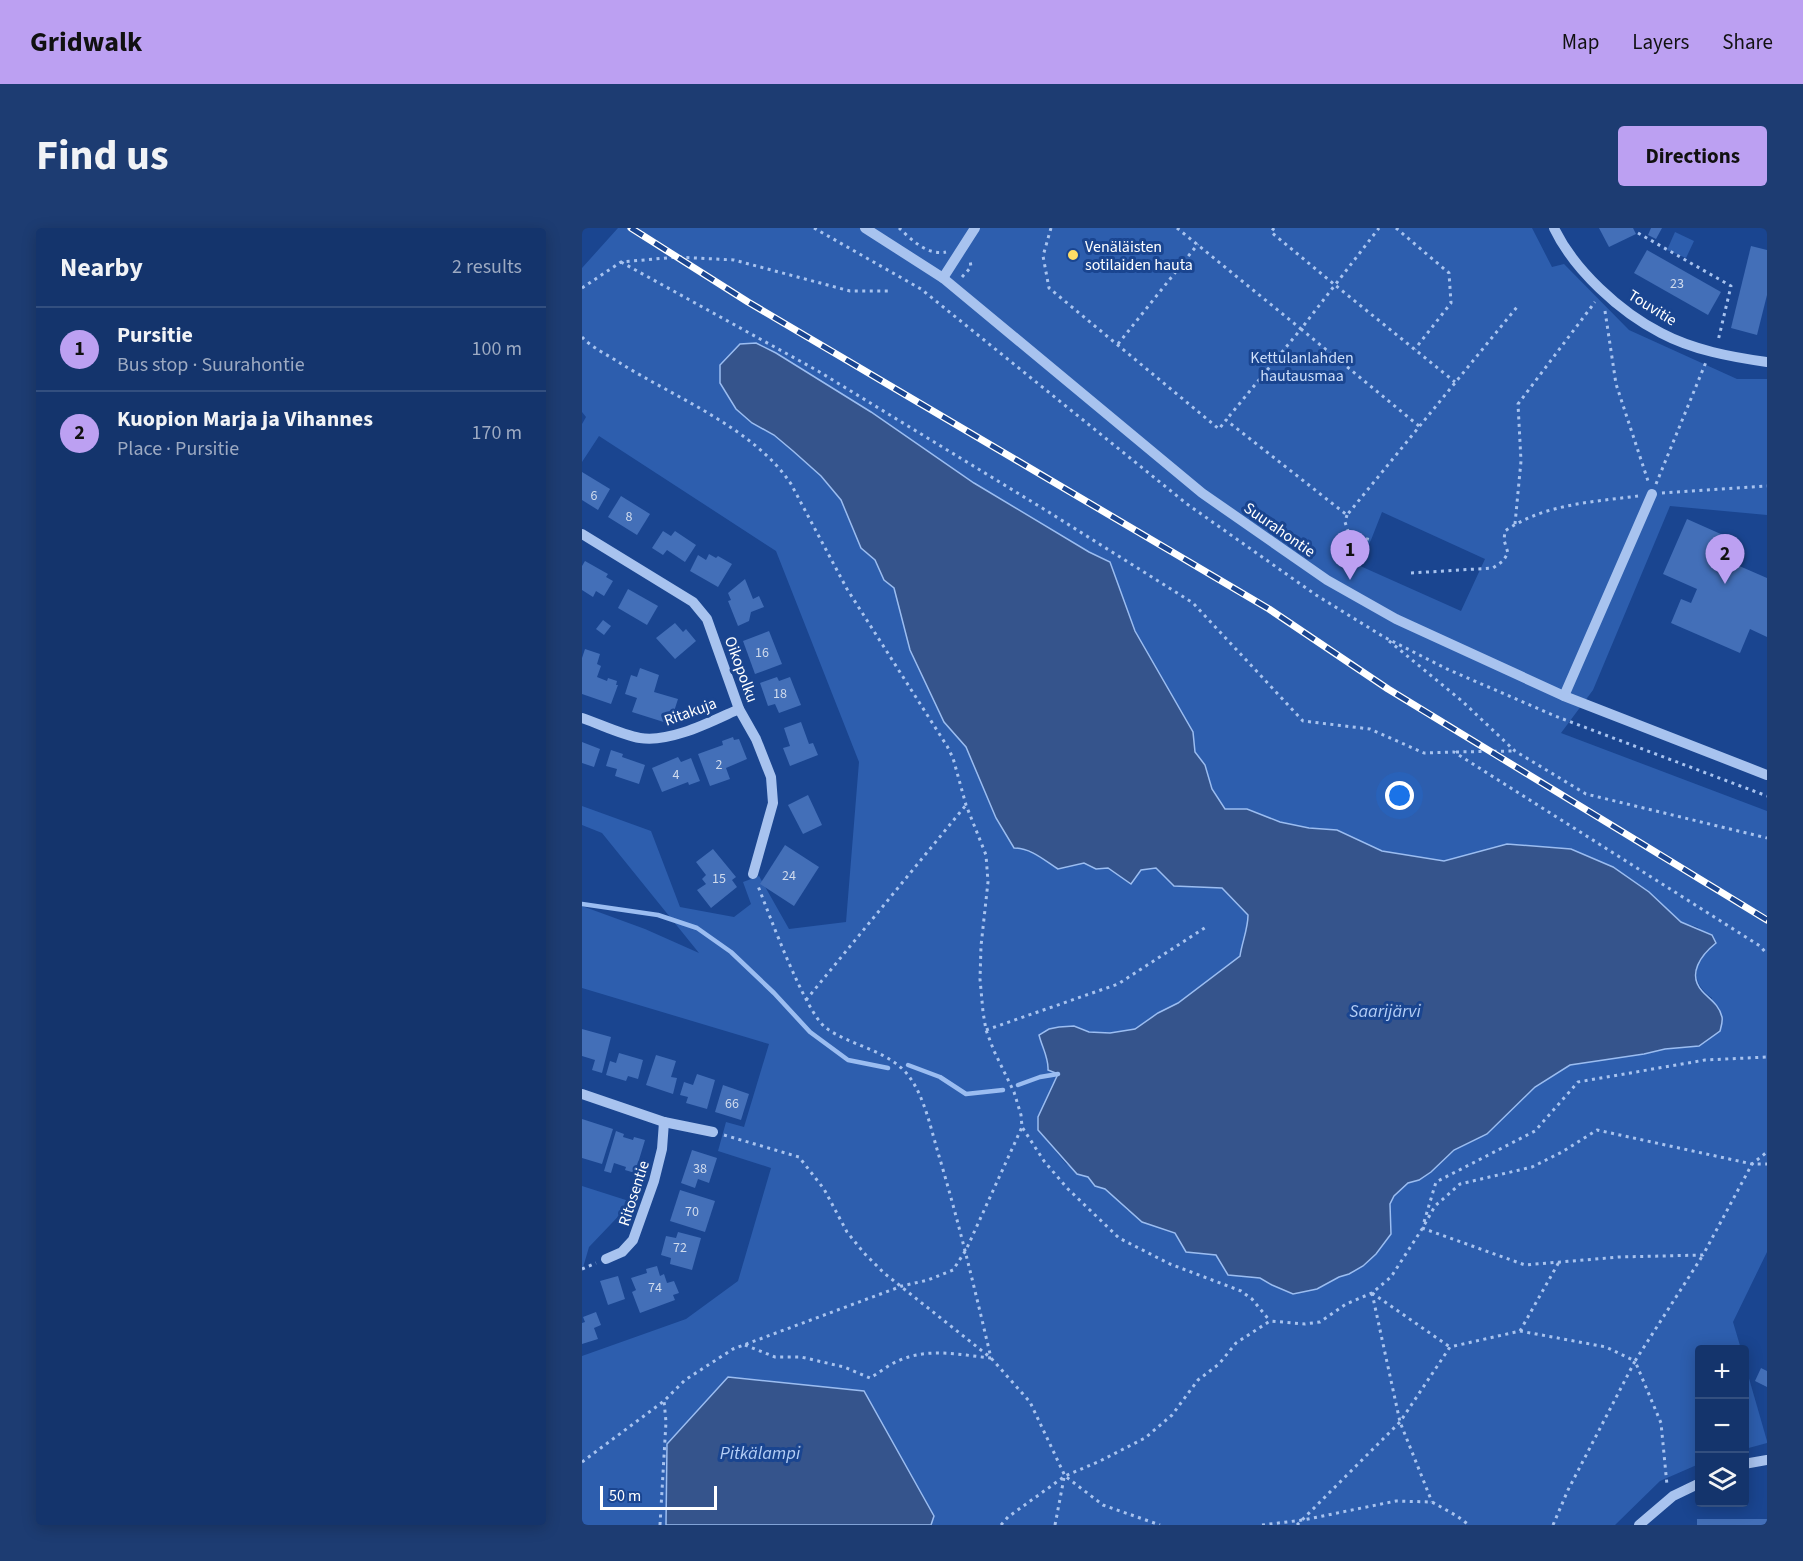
<!DOCTYPE html>
<meta charset="utf-8">
<style>
body{margin:0;font-family:"Source Sans 3",sans-serif;background:#1d3c72;color:#f1f3f6}
.controls{position:absolute;right:18px;bottom:18px;display:grid;overflow:hidden;border-radius:6px;box-shadow:0 3px 15px #0003}
.controls button{width:54px;height:54px;display:grid;place-items:center;padding:0;border:0;border-bottom:2px solid #334f7f;background:#14346c;color:#f1f3f6;font:30px sans-serif}
.scale{position:absolute;left:18px;bottom:15px;width:117px;box-sizing:border-box;padding-left:6px;border:3px solid #fff;border-top:0;font-size:16px;line-height:21px;white-space:nowrap;color:#fff;-webkit-text-stroke:4px #1a4590;paint-order:stroke}
.you{position:absolute;left:818px;top:568px;width:21px;height:21px;margin:-15px;border:4px solid #fff;border-radius:50%;background:#1a73e8;box-shadow:0 0 0 9px #1a73e833}
.badge{display:grid;place-items:center;width:39px;height:39px;border-radius:50%;background:#bca0f2;color:#111;font-size:20px;font-weight:700}
.pin{position:absolute;translate:-50% -50px;filter:drop-shadow(0 2px 3px #0008)}
.pin::after{content:'';position:absolute;top:32px;width:21px;height:18px;background:inherit;clip-path:polygon(0 0,100% 0,50% 100%)}
.list{margin:0;padding:0;list-style:none}
h2{display:flex;justify-content:space-between;align-items:center;height:78px;margin:0;padding:0 24px;font-size:26px}
h2 small{font-size:20px;font-weight:400;color:#9daac2}
.list li{display:grid;grid-template-columns:39px 1fr auto;gap:18px;align-items:center;box-sizing:border-box;height:84px;padding:0 24px;border-top:2px solid #334f7f}
.list b{display:block;font-size:22px;white-space:nowrap}
.list p{margin:0;font-size:20px;white-space:nowrap;color:#9daac2}
.list em{font-size:20px;font-style:normal;color:#9daac2}
.icon{flex:none;width:33px;height:33px;fill:none;stroke:currentColor;stroke-width:2;stroke-linecap:round;stroke-linejoin:round}
.map{position:relative;flex:none;width:1185px;height:1297px;overflow:hidden;border-radius:6px}
header{display:flex;align-items:center;gap:36px;box-sizing:border-box;height:84px;padding:0 30px;background:#bca0f2;color:#111}
header strong{font-size:28px}
nav{display:flex;gap:33px;margin-inline-start:auto;font-size:21px}
.intro{display:flex;align-items:center;justify-content:space-between;box-sizing:border-box;height:144px;padding:0 36px}
h1{margin:0;font-size:42px}
.button{padding:15px 27px;border-radius:6px;background:#bca0f2;color:#111;font-size:21px;font-weight:700}
main{display:flex;gap:36px;padding:0 36px}
aside{flex:1;background:#14346c;border-radius:6px;box-shadow:0 3px 15px #0003}
.map>svg:first-child{display:block}
</style>
<header>
<strong>Gridwalk</strong>
<nav><a>Map</a><a>Layers</a><a>Share</a></nav>
</header>
<div class="intro"><h1>Find us</h1><a class="button">Directions</a></div>
<main>
<aside>
<h2>Nearby<small>2 results</small></h2>
<ul class="list">
<li><span class="badge">1</span><div><b>Pursitie</b><p>Bus stop · Suurahontie</p></div><em>100 m</em></li>
<li><span class="badge">2</span><div><b>Kuopion Marja ja Vihannes</b><p>Place · Pursitie</p></div><em>170 m</em></li>
</ul>
</aside>
<div class="map">
<svg width="1185" height="1297" viewBox="0 0 1185 1297">
<rect width="100%" height="100%" fill="#1a4590"/>
<g fill="#2d5eae" fill-rule="evenodd">
<path d="M36 0H950L970 39 982 36 1047 102 1155 151H1185V287L1088 278 1011 462 979 505 1185 583V1024L1151 1094 1159 1121 1118 1122 1117 1236 1078 1253 1033 1297H349L352 1288 282 1163 85 1216 84 1297H0V1128L104 1091 156 1053 189 940 136 923 144 894 162 899 187 816 0 760V678L63 701 117 725 20 605 0 597V578L69 603 98 679 152 689 169 676 161 654 177 648 207 701 264 694 277 534 194 323 17 208 0 234V196L4 189 0 184V40ZM194 125 289 184 392 255 507 324 528 334 553 403 611 504 613 524 623 537 630 561 643 581H665L698 594 727 600 755 602 800 623 863 633 925 616 989 621 1031 639 1067 664 1099 694 1115 699 1134 715C1112 733 1106 753 1130 770L1117 818 1083 821 1062 826 988 837 953 859 904 906 872 922 849 944 837 952 826 955 812 968 808 976 809 1006 767 1046 757 1049 735 1061 711 1066 690 1057 678 1050 647 1047 634 1027 604 1024 593 1005 545 982 534 970 523 961 513 958 506 949 484 936 456 902V889L476 846 466 834 461 822 467 801 492 798 507 804 528 805 553 801 576 785 596 775 658 728C660 714 666 701 666 687L640 660 592 658 574 640 559 642 549 655 526 640 514 641 502 635C490 638 471 637 459 630 450 625 444 620 432 620L414 590 384 519 362 494 328 422 312 360 302 352 293 332 279 320 259 272 239 248 211 223 192 207 170 195 154 181 138 155V136L148 128ZM800 284 903 331 879 383 776 337 789 312Z"/>
<path d="M1093 4 1112 13 1104 30 1085 22Z"/>
<path d="M0 958 50 974 7 1019 0 1043Z"/>
<path d="M1162 1133 1185 1213V1215L1163 1221Z"/>
</g>
<g fill="#35548c" stroke="#9bbdf1" stroke-width="1.5">
<path d="M174 115 194 125 289 184 392 255 507 324 528 334 553 403 611 504 613 524 623 537 630 561 643 581H665L698 594 727 600 755 602 800 623 862 633 925 616 989 621 1031 639 1067 664 1099 694 1130 707 1134 715C1119 727 1105 746 1120 763 1127 771 1137 776 1140 789 1141 793 1139 799 1138 803L1117 818 1083 821 1062 826 988 837 953 859 905 906 872 922 849 944 837 952 826 955 812 968 808 976 809 1006 794 1026 781 1038 767 1046 757 1049 735 1061 711 1066 690 1057 678 1050 646 1047 634 1027 604 1024 593 1005 560 994 523 961 513 958 506 949 495 946 456 902V889L476 846 466 842C467 831 460 819 457 807L467 801 477 799 492 798 507 804 528 805 553 801 576 785 596 775 658 728C660 714 666 701 666 687L640 660 592 658 574 640 559 642 549 656 526 640 514 641 502 635 476 641C462 632 449 620 432 620L414 590 384 519 362 494 328 422 312 360 302 352 293 332 279 320 259 272 239 248 211 223 192 207 170 195 154 181 138 155V137L158 116Z"/>
<path d="M146 1149 282 1163 352 1288 349 1297H84L85 1216Z"/>
</g>
<g fill="none" stroke-linecap="round" stroke-linejoin="round">
<g stroke="#9bbdf1" stroke-width="4.5">
<path d="M0 676 76 687 115 700 149 724 192 765 228 804 266 832 306 840"/>
<path d="M326 837 358 849 384 866 421 862"/>
<path d="M436 857 458 849 476 846"/>
</g>
</g>
<g fill="#436fb8">
<path d="M1017 0H1051L1054 6 1027 19Z"/>
<path d="M1069 0H1080L1074 11 1066 7Z"/>
<path d="M1169 18 1185 22V67L1175 107 1149 100Z"/>
<path d="M1065 22 1139 64 1126 87 1052 45Z"/>
<path d="M0 244 28 261 16 282 0 272Z"/>
<path d="M39 268 68 286 55 307 26 289Z"/>
<path d="M1105 291 1141 307 1132 327 1185 350V409L1168 401 1158 425 1089 395 1099 371 1109 375 1115 361 1081 346Z"/>
<path d="M81 303 89 308 93 303 114 317 103 334 85 322 81 327 70 320Z"/>
<path d="M127 326 134 330 136 328 150 336 136 359 108 343 116 327 124 332Z"/>
<path d="M3 333 26 346 24 349 31 353 22 368 14 363 11 369 0 362V338Z"/>
<path d="M163 351 171 371 177 368 182 379 169 384 167 393 156 398 146 373 149 372 146 365Z"/>
<path d="M46 361 76 378 65 397 36 380Z"/>
<path d="M21 392 29 398 22 407 14 401Z"/>
<path d="M93 395 101 404 104 401 114 413 93 431 74 410Z"/>
<path d="M187 403 200 436 173 446 161 413Z"/>
<path d="M3 421 18 426 15 436 19 438 15 449 25 453 26 450 35 453 34 457H36L29 476 0 466V430Z"/>
<path d="M58 440 77 447 72 464 96 471 88 496 50 484 55 470 43 466 49 447 55 449Z"/>
<path d="M195 449 197 453 208 449 219 477 197 485 193 476 186 478 178 455Z"/>
<path d="M219 494 227 516 231 515 236 527 208 538 201 520 208 518 202 500Z"/>
<path d="M151 509 152 512 157 511 165 531 144 540 148 551 128 558 116 526 141 517 140 513Z"/>
<path d="M0 514 18 521 12 539 0 535Z"/>
<path d="M29 522 41 526 40 529 63 537 57 556 33 548 35 541 24 538Z"/>
<path d="M96 529 99 534 109 530 118 553 107 557 106 554 80 564 70 540Z"/>
<path d="M226 567 240 597 221 606 206 577Z"/>
<path d="M203 617 237 639 212 678 178 656Z"/>
<path d="M131 621 154 649 150 652 155 659 129 680 115 662 124 656 120 651 124 647 114 634Z"/>
<path d="M0 801 29 809 20 845 10 842 13 832 0 828Z"/>
<path d="M37 825 61 832 56 851 46 848 44 853 24 847 28 833 34 835Z"/>
<path d="M74 827 94 833 89 849 95 850 91 866 64 857Z"/>
<path d="M115 846 133 852 125 881 104 875 106 869 98 867 102 854 111 857Z"/>
<path d="M141 857 167 866 159 892 133 884Z"/>
<path d="M0 891 31 901 20 936 0 930Z"/>
<path d="M34 903 42 906 41 909 51 912 52 909 63 912 53 945 43 942 44 939 32 935 29 945 22 943Z"/>
<path d="M110 922 135 930 127 955 116 951 113 960 99 955Z"/>
<path d="M98 962 133 973 123 1004 88 993Z"/>
<path d="M96 1004 119 1010 110 1042 88 1036 89 1030 79 1027 84 1008 94 1010Z"/>
<path d="M75 1038 78 1048 82 1046 85 1055 92 1053 97 1065 91 1067 93 1072 58 1085 50 1064 54 1062 49 1050 65 1045 64 1041Z"/>
<path d="M36 1048 43 1071 26 1077 18 1053Z"/>
<path d="M14 1084 19 1097 12 1100 16 1111 0 1116V1095L3 1094 1 1089Z"/>
<path d="M1179 1140 1185 1143V1159L1173 1153Z"/>
<rect x="1115" y="1291" width="70" height="6"/>
</g>
<g fill="none" stroke-linecap="round" stroke-linejoin="round">
<g stroke="#a8c3ef" stroke-width="3" stroke-dasharray="3 4.5" stroke-linecap="butt">
<path d="M232 0 339 61 605 276 734 367 802 409 865 441 973 488 1185 568"/>
<path d="M317 0C329 11 345 28 364 24"/>
<path d="M469 0 461 28 467 60 637 201 644 192 765 287 935 79"/>
<path d="M595 0 719 101 644 192"/>
<path d="M692 0 689 4 753 57 797 0"/>
<path d="M814 0 867 45 869 75 833 121"/>
<path d="M1056 5 1149 58 1136 113"/>
<path d="M39 34 236 143 465 283 611 375 721 493 788 501 842 525 872 524 1178 718 1185 726"/>
<path d="M380 49 389 39 388 32"/>
<path d="M0 60 39 34 95 29 152 32 268 63H306"/>
<path d="M1023 83 1034 156 1067 256"/>
<path d="M0 109C10 120 26 127 38 135 92 169 173 201 209 256L265 361 365 518 371 530 384 577 404 627 406 654 399 718 398 751 401 784 404 802 412 823 432 864 439 887 440 899 462 933 485 960 537 1010 588 1036 659 1063 670 1071 688 1093"/>
<path d="M536 116 616 16"/>
<path d="M837 198 719 101 753 57 873 154"/>
<path d="M1074 256 1124 134"/>
<path d="M1080 265 1185 258"/>
<path d="M765 287 763 294 767 306 789 312"/>
<path d="M933 296 939 233 936 176 1013 74"/>
<path d="M829 345 911 340 921 333 926 325 922 312 923 303C962 276 1010 274 1056 268"/>
<path d="M807 413 880 473 933 523 1004 566 1185 610"/>
<path d="M874 524 933 523"/>
<path d="M224 772 384 577"/>
<path d="M404 802 536 756 624 699"/>
<path d="M142 907 217 929 242 961 265 1004 282 1025 302 1045 409 1130 448 1174 483 1248 521 1277 578 1297"/>
<path d="M842 994 854 954 953 903 996 854 1123 832 1185 829"/>
<path d="M840 1000 943 1037 1037 1029 1121 1027 1170 936 1185 924"/>
<path d="M0 1041 14 1035"/>
<path d="M790 1065 818 1194 850 1274"/>
<path d="M790 1065 868 1119"/>
<path d="M938 1103 977 1034"/>
<path d="M163 1117 193 1129H219L262 1139 288 1150C297 1145 306 1137 316 1133 346 1119 378 1127 409 1130 393 1062 377 995 357 928 349 902 343 869 326 847 306 822 269 818 244 800 223 784 187 686 176 658"/>
<path d="M0 1234 82 1173 103 1152 151 1121 320 1058 346 1052 371 1042 384 1022 440 899"/>
<path d="M78 1297 84 1194 82 1173"/>
<path d="M419 1297 426 1289 483 1248 518 1233 563 1210 590 1187 616 1152 637 1136 654 1115 688 1093 723 1096 738 1094 764 1076 790 1065 809 1049 840 1001 853 978 878 956 950 939 980 924 1015 902 1170 936H1185"/>
<path d="M473 1297 482 1250"/>
<path d="M680 1297 721 1292 814 1273 850 1274 875 1288 887 1297"/>
<path d="M715 1297 818 1194 868 1119 938 1103 1024 1119 1053 1133 1121 1027"/>
<path d="M971 1297 986 1262 1053 1133 1079 1195 1085 1257"/>
</g>
<g stroke="#a8c3ef" stroke-width="10">
<path d="M283 0 361 50 620 265 745 352 814 391 982 468 1185 547"/>
<path d="M972 0C992 42 1038 84 1079 105 1111 122 1149 129 1185 134"/>
<path d="M361 50 393 0"/>
<path d="M0 306 111 374 125 391 157 481 174 511 189 549 191 575 171 646"/>
<path d="M982 468 1070 266"/>
<path d="M0 490C18 496 40 507 58 510 89 515 130 493 157 481"/>
<path d="M0 866 82 894 131 904"/>
<path d="M24 1031 40 1024 51 1012 72 953 80 921 82 894"/>
<path d="M1162 1236 1185 1232"/>
<path d="M1057 1297 1091 1268 1118 1255"/>
</g>
<g stroke="#fff" stroke-width="7">
<path id="rail" d="M49 0 166 74 687 381 806 461 1185 692"/>
</g>
<use href="#rail" stroke="#1a4590" stroke-width="4.5" stroke-dasharray="14" stroke-linecap="butt"/>
</g>
<circle fill="#fd6" stroke="#1a4590" stroke-width="2" cx="491" cy="27" r="6"/>
<g text-anchor="middle" stroke-width="6" stroke-linejoin="round" paint-order="stroke">
<g font-size="14" fill="#d0dbed">
<text x="1095" y="60">23</text>
<text x="12" y="272">6</text>
<text x="47" y="293">8</text>
<text x="180" y="429">16</text>
<text x="198" y="470">18</text>
<text x="137" y="541">2</text>
<text x="94" y="551">4</text>
<text x="207" y="652">24</text>
<text x="137" y="655">15</text>
<text x="150" y="880">66</text>
<text x="118" y="945">38</text>
<text x="110" y="988">70</text>
<text x="98" y="1024">72</text>
<text x="73" y="1064">74</text>
</g>
<g font-size="16" fill="#fff" stroke="#1a4590" text-anchor="start">
<text x="503" y="24">Venäläisten<tspan x="503" dy="18">sotilaiden hauta</tspan></text>
</g>
<g font-size="16" fill="#fff" stroke="#1a4590">
<text transform="translate(1071 79) rotate(32)" y="6">Touvitie</text>
<text transform="translate(698 301) rotate(35)" y="6">Suurahontie</text>
<text transform="translate(160 441) rotate(70)" y="6">Oikopolku</text>
<text transform="translate(108 483) rotate(-20)" y="6">Ritakuja</text>
<text transform="translate(51 965) rotate(-72)" y="6">Ritosentie</text>
</g>
<g font-size="16" fill="#cedffa" stroke="#1a4590">
<text x="720" y="135">Kettulanlahden<tspan x="720" dy="18">hautausmaa</tspan></text>
</g>
<g font-size="18" font-style="italic" fill="#b4cef6" stroke="#1a4590">
<text x="803" y="789">Saarijärvi</text>
<text x="178" y="1231">Pitkälampi</text>
</g>
</g>
</svg>
<div class="controls">
<button>+</button>
<button>−</button>
<button><svg class="icon" aria-label="layers" viewBox="0 0 24 24"><path d="M12 4l9 5-9 5-9-5zM3 14l9 5 9-5"/></svg></button>
</div>
<div class="scale">50 m</div>
<div class="you"></div>
<div class="pin badge" style="left:768px;top:352px">1</div>
<div class="pin badge" style="left:1143px;top:356px">2</div>
</div>
</main>
